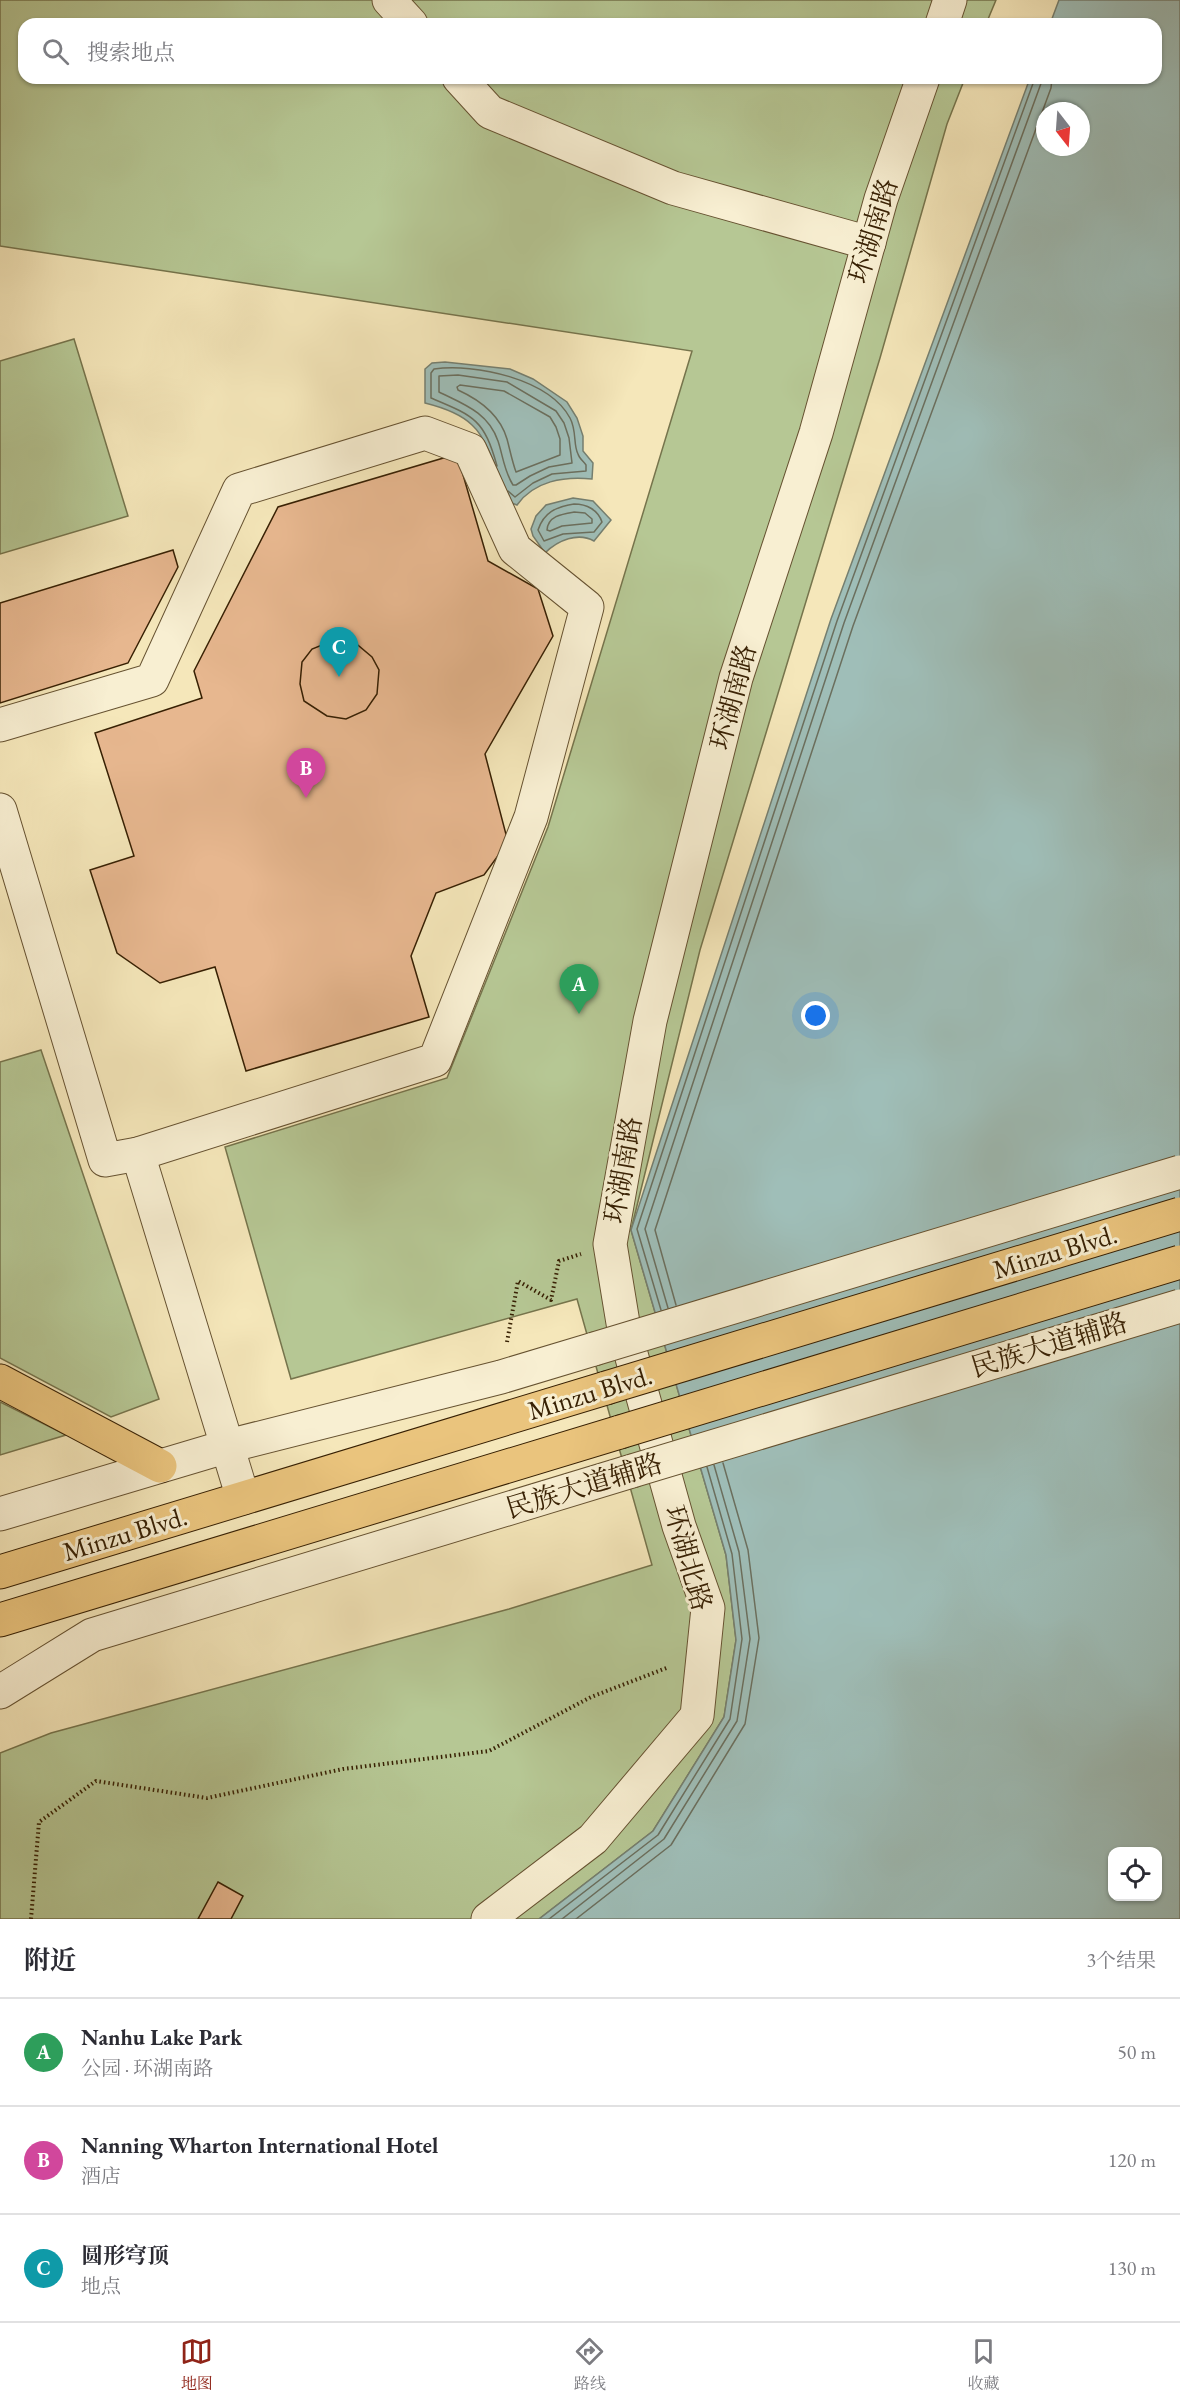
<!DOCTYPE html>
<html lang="zh">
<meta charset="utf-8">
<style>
body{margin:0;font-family:"EB Garamond","Noto Serif SC",serif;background:#f7f7f7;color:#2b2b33}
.controls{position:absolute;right:18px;bottom:18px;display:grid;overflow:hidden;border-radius:12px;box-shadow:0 2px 4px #0004}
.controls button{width:54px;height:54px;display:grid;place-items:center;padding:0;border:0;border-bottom:2px solid #e1e1e2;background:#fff;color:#2b2b33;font:30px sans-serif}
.compass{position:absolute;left:1036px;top:102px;width:54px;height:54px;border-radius:50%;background:#fff;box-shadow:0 2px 4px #0004;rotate:163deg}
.you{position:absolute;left:816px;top:1016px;width:21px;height:21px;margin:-15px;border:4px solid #fff;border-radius:50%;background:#1a73e8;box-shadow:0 0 0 9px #1a73e833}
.badge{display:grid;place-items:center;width:39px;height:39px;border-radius:50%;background:#8f2418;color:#fff;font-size:20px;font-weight:700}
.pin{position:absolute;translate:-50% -50px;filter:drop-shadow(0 2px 3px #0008)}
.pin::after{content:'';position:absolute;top:32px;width:21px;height:18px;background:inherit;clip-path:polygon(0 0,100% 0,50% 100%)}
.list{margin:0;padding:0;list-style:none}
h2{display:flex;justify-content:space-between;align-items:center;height:78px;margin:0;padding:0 24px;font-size:26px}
h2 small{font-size:20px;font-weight:400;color:#7c7c81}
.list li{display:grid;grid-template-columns:39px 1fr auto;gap:18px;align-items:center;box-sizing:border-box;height:108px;padding:0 24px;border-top:2px solid #e1e1e2}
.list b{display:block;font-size:22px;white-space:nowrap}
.list p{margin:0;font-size:20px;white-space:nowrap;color:#7c7c81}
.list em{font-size:20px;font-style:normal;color:#7c7c81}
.icon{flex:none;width:33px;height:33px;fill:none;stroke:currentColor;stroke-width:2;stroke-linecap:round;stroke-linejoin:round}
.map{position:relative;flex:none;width:1180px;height:1919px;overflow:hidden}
.search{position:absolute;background:#fff;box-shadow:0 2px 4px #0004;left:18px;right:18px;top:18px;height:66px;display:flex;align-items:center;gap:15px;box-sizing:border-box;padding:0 21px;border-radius:18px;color:#7c7c81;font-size:22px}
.sheet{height:402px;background:#fff}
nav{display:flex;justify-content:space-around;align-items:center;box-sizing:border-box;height:84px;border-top:2px solid #e1e1e2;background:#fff;font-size:16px;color:#7c7c81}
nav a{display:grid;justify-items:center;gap:3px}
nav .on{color:#8f2418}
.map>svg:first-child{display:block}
</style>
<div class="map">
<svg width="1180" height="1919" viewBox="0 0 1180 1919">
<rect width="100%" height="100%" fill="#f5e7ba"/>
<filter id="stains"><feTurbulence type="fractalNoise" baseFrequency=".00333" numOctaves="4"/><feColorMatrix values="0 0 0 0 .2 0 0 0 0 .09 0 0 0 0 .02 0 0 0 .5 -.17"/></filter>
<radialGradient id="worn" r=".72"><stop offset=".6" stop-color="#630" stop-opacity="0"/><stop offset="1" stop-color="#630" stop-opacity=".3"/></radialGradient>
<g fill="#b6c794" stroke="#76744c" stroke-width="1.5">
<path d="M0 0H996L986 24H24V78H965L947 124 880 358 700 950 631 1230 726 1555 736 1640 724 1717 653 1831 539 1919H0V1753L51 1733 509 1609 652 1565 577 1299 291 1379 225 1147 447 1078 548 827 692 351 0 246Z"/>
<path d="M74 339 128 516 0 554V361Z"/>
<path d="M41 1050 159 1399 111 1417 0 1358V1062Z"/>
<path d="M0 1402 66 1435 0 1455Z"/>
</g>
<g fill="#9fbeb8" stroke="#757f70" stroke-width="1.5" fill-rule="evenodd">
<path d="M1059 0H1180V1919H539L653 1831 724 1717 736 1640 726 1555 631 1230 831 619 1030 78H1156V24H1050ZM1045 111H1081V147H1045ZM1112 1852H1158V1896H1112Z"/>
<path d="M445 362 510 369 533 379 567 402 577 418 583 436V451L593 463 592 479C564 476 534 481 517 505L509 502C500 481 489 440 472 425 460 413 441 407 425 403V369L432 363Z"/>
<path d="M573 498 593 501 611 520 594 541C578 532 558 540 545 553L533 536 531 529 536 516 546 505Z"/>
</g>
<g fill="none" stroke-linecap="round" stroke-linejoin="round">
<g stroke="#6b6f5e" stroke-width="1.5">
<path d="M458 375 507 382 556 411 564 423 569 438 572 463 549 467 530 476 516 485H513C504 471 503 456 498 441 488 412 463 404 439 392V376Z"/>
<path d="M460 385 504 391 550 417 556 427 560 439V455L516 472C512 461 510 450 507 439 500 415 480 400 458 390L457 387Z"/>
<path d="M497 466C484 419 474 416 431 398V373L434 369C475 363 549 379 570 418 577 431 573 445 578 454 579 458 584 462 586 465V471L552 474 533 483 515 497 508 491"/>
<path d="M574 504C587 504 598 510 602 522L594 532 563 534 544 541 538 530C544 512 556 507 574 504Z"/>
<path d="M574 512 585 513 592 519V523L562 526 550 531 547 530C548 516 562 514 574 512Z"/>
<path d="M676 1305 655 1230 853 626 1051 88 1052 78"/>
<path d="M668 1308 645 1229 844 623 1043 78"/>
<path d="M661 1310 637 1229 837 621 1035 78"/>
<path d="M549 1919 658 1835 730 1719 742 1639 732 1554 707 1467"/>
<path d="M562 1919 664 1839 737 1721 750 1639 739 1552 714 1465"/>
<path d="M576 1919 671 1845 745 1724 759 1638 748 1550 723 1463"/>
</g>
</g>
<g fill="#e7b78f" stroke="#372003" stroke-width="1.5">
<path d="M457 454 488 561 538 589 553 636 485 754 508 842 484 875 436 893 411 956 429 1017 246 1071 215 967 160 983 117 953 90 870 134 856 95 733 202 698 194 671 278 507Z"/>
<path d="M173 550 178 567 128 663 0 703V603Z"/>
<path d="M332 641H353L372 657 379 670 377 694 366 710 346 719 327 716 304 701 300 684 302 662 312 649Z"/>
<path d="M218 1882 243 1896 231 1919H198Z"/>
</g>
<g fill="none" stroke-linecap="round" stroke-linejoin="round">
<g stroke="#665231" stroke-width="35">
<g id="minor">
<path d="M389 0 411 24"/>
<path d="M942 24 950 0"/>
<path d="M459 78 490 112 673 188 869 243"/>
<path d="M0 725 152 680 239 490 425 433 470 450 515 549 587 607 531 817 435 1060 138 1154 105 1160 0 810"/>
<path d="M138 1154 243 1498"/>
<path d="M0 1514 228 1446 501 1377 594 1349"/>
<path d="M0 1692 92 1635 632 1471"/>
<path d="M488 1919 593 1839 697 1716 708 1608 679 1526 624 1329 610 1244 650 1021 736 678 816 433 881 199 923 78"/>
</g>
</g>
<g stroke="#372003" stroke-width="35">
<path id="major" d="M0 1381 160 1466"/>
</g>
<g stroke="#372003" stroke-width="35">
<g id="highway">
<path d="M0 1572 606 1388"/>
<path d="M0 1620 620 1432"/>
</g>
</g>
<g stroke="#372003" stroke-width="4" stroke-dasharray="1.5 3" stroke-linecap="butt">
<path d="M507 1342 518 1281 551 1300 559 1261 581 1254"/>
<path d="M31 1919 39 1822 96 1781 207 1798 343 1769 489 1751 591 1697 669 1667"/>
</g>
<use href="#minor" stroke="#f8efd2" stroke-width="33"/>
<use href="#major" stroke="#eac47d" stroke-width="33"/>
<use href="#highway" stroke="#eac47d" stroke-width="33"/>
<g stroke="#665231" stroke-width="35" stroke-linecap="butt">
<g id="minor-bridge">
<path d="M594 1349 1180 1172"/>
<path d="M632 1471 1180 1306"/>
</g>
</g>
<g stroke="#372003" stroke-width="35" stroke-linecap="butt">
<g id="highway-bridge">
<path d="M606 1388 1180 1214"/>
<path d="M620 1432 1180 1262"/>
</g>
</g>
<use href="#minor-bridge" stroke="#f8efd2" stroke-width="33"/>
<use href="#highway-bridge" stroke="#eac47d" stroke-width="33"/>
</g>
<g text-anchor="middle" stroke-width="6" stroke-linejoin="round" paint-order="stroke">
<g font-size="27" fill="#372003" stroke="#f8efd2">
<text transform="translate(873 231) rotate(-73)" y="9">环湖南路</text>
<text transform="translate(733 697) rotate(-75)" y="9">环湖南路</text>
<text transform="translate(623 1170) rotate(-80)" y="9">环湖南路</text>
<text transform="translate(1055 1252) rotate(-17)" y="9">Minzu Blvd.</text>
<text transform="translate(1049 1345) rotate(-17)" y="9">民族大道辅路</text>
<text transform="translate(590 1393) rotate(-17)" y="9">Minzu Blvd.</text>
<text transform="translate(584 1486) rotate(-17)" y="9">民族大道辅路</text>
<text transform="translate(125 1534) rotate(-17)" y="9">Minzu Blvd.</text>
<text transform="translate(688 1558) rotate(74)" y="9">环湖北路</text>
</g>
</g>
<rect width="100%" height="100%" filter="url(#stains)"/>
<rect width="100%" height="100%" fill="url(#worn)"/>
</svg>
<div class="controls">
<button><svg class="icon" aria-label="locate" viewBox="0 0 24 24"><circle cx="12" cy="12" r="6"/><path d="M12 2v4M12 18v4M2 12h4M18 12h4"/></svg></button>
</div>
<svg class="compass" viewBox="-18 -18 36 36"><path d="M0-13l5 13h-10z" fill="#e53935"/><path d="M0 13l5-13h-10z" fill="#7c7c81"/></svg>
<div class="you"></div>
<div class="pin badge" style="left:579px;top:1014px;background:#2e9e5b">A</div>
<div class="pin badge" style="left:306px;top:798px;background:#d1479c">B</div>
<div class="pin badge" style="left:339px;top:677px;background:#0f9aa8">C</div>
<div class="search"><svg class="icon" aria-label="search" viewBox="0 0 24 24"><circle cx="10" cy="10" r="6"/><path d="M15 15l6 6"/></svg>搜索地点</div>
</div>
<section class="sheet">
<h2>附近<small>3个结果</small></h2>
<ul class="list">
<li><span class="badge" style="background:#2e9e5b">A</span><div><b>Nanhu Lake Park</b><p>公园 · 环湖南路</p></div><em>50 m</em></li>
<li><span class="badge" style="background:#d1479c">B</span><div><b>Nanning Wharton International Hotel</b><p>酒店</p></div><em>120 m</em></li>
<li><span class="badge" style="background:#0f9aa8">C</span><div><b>圆形穹顶</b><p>地点</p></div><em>130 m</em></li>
</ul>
</section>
<nav>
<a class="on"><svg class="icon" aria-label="map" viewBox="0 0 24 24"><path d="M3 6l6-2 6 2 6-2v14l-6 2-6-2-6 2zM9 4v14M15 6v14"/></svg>地图</a>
<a><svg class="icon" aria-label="directions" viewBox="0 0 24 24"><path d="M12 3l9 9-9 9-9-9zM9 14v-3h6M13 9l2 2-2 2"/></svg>路线</a>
<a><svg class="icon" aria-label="saved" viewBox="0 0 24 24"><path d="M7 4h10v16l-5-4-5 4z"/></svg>收藏</a>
</nav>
